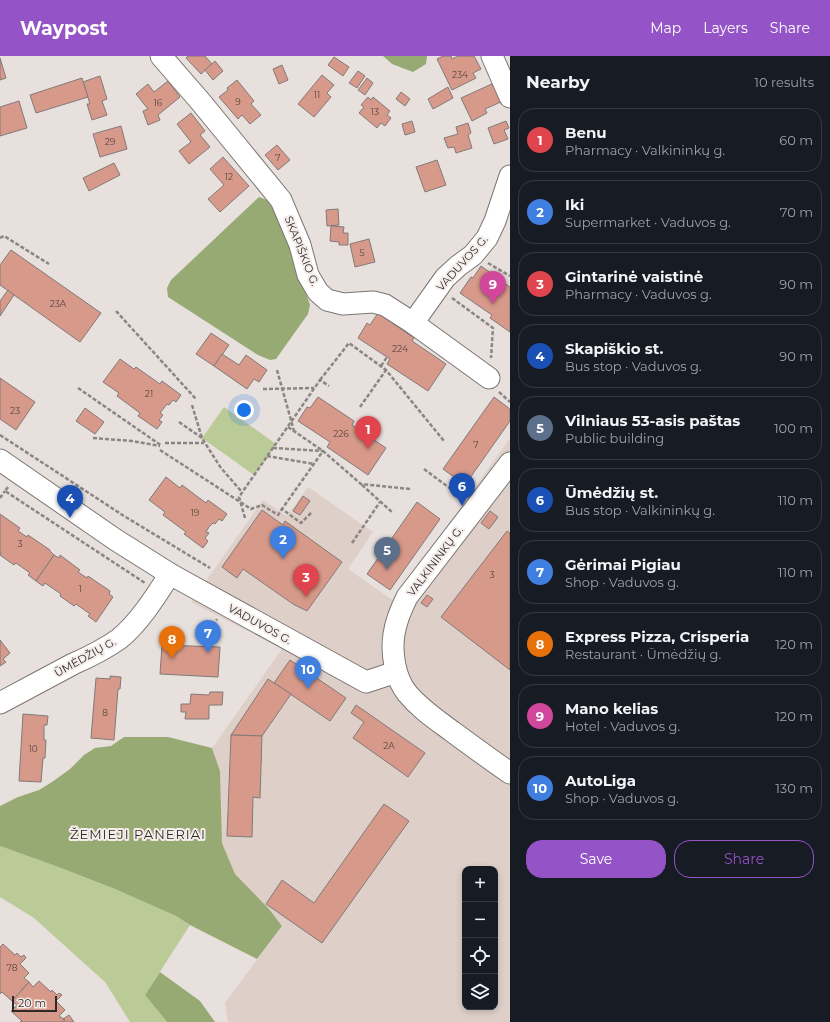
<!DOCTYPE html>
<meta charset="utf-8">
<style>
body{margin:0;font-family:Montserrat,sans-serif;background:#20242c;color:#f1f3f6}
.controls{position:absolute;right:12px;bottom:12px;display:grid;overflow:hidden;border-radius:8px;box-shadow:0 2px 6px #0003}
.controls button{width:36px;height:36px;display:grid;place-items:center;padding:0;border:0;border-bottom:1px solid #363941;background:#171b24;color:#f1f3f6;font:20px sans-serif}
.scale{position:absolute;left:12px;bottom:10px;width:45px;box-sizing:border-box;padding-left:4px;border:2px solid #2d2a29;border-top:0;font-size:11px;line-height:14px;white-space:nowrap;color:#2d2a29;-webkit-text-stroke:3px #f5edea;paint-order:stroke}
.you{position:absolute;left:244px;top:354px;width:14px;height:14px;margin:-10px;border:3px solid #fff;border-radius:50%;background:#1a73e8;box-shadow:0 0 0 6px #1a73e833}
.badge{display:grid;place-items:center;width:26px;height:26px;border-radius:50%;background:#9553c8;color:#fff;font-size:13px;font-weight:700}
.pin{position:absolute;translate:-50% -33px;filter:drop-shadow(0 1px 2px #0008)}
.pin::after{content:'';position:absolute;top:21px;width:14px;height:12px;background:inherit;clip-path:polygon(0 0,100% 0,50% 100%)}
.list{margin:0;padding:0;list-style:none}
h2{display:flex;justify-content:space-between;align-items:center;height:52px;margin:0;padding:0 16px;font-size:17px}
h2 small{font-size:13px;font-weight:400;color:#9ea1a6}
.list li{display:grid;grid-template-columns:26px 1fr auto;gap:12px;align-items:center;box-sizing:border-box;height:64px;margin:0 8px 8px;padding:0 8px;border:1px solid #363941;border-radius:16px}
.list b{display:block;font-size:15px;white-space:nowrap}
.list p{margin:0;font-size:13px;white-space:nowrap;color:#9ea1a6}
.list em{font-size:13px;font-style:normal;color:#9ea1a6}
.actions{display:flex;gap:8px;padding:12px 16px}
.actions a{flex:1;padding:9px 0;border:1px solid #9553c8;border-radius:16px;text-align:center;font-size:14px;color:#9553c8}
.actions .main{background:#9553c8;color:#fff}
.icon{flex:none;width:22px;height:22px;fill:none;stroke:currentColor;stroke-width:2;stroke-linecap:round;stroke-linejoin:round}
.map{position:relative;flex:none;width:510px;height:966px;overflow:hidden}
header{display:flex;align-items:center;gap:24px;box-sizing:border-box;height:56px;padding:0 20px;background:#9553c8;color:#fff}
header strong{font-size:19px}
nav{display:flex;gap:22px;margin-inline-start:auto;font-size:14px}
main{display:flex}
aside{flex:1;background:#171b24}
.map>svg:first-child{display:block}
</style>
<header>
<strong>Waypost</strong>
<nav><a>Map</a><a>Layers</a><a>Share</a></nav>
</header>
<main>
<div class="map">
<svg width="510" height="966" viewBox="0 0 510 966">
<rect width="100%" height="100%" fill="#e7e0dd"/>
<path fill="#ded0c9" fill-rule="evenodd" d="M510 382V966H228L225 947 282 870 269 853 235 818 222 787 220 715 212 692 282 593 191 546 263 444 287 460 308 431 373 476 348 513 394 545ZM465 813H495V951H465Z"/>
<g fill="#bbcb98">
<path d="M224 351 276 388 254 419 202 382Z"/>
<path d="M0 790 61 812 115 833 176 860 190 869 145 939 167 966H130L105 926 34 862 0 841Z"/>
</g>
<g fill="#98aa73">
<path d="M383 0H427L426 8 413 16 392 8Z"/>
<path d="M259 141 267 144 273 153 293 199 310 249 308 258 276 303 270 304 258 299 168 241 167 232 171 224Z"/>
<path d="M124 681H168L212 692 220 715 222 787 235 818 269 853 282 870 257 903 190 869 176 860 115 833 61 812 0 790V750L18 741 39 734 52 726 70 713 84 699 95 692 111 690Z"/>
<path d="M160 916 200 945 215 966H167L145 939Z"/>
</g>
<g fill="#d79989" stroke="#817a79">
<path d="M188 0H205L212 8 201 18 186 2Z"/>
<path d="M443 0H451L452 3 458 0H474L481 13 473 17 476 22 452 34 437 3Z"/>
<path d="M334 1 349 11 343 20 328 9Z"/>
<path d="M0 2 6 22 0 24Z"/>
<path d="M215 5 223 15 213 24 205 14Z"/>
<path d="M282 9 288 24 279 28 273 13Z"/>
<path d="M358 15 365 20 357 32 349 27Z"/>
<path d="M322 19 334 29 327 37 331 41 314 61 298 48Z"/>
<path d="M100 20 107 43 102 45 107 59 92 64 87 48H90L83 26Z"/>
<path d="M82 22 88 41 36 57 30 39Z"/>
<path d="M367 22 373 27 365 39 358 34Z"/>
<path d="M237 24 254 45 251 48 261 59 250 68 242 59 238 63 219 41 228 34 227 32Z"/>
<path d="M168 25 180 41 158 59 160 64 148 69 143 55 148 53 136 38 148 28 154 36Z"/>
<path d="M494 27 503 45 485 53 487 57 472 65 461 42Z"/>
<path d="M448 31 453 42 433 53 428 43Z"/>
<path d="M401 36 410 43 405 50 396 43Z"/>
<path d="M368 41 371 44 373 41 390 55 387 59 391 62 385 70 381 67 377 72 359 57 364 51 361 49Z"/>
<path d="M19 45 27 72 0 80V51Z"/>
<path d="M191 57 205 75 200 79 210 91 189 108 179 95 191 86 177 68Z"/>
<path d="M412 65 415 76 405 79 402 68Z"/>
<path d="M506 65 509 72 504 74 508 83 494 88 488 72Z"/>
<path d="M468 67 471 77 468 79 472 92 456 97 454 91 448 92 444 82 458 78 456 71Z"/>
<path d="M121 70 127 93 100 101 93 78Z"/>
<path d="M277 89 290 104 278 114 265 99Z"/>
<path d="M223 101 249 130 220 156 208 143 224 129 210 113Z"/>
<path d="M437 104 446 129 425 136 416 111Z"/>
<path d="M114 107 120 119 89 135 83 122Z"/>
<path d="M338 153 339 169 327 170 326 154Z"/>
<path d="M331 170 344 171 343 177H348V189H339V186L330 185Z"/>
<path d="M369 183 375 206 355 211 350 188Z"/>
<path d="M11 194 101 257 80 286 0 229V209Z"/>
<path d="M481 210 510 231V276L490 262 492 259 460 237 471 221 473 222Z"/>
<path d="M8 234 14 239 0 260V245Z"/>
<path d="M378 257 414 282 412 285 446 308 428 335 387 308 390 303 358 282 367 267 370 269Z"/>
<path d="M211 277 229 289 214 310 196 298Z"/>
<path d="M222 298 239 309 246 299 267 314 259 326 254 323 247 333 214 310Z"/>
<path d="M120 303 134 313 136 311 160 328 162 325 181 339 176 346 173 344 169 349 167 348 160 357 163 359 159 364 162 366 157 373 138 360 140 357 117 340 119 337 103 326Z"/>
<path d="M0 322 35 346 16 374 0 363Z"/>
<path d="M318 341 354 365 352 369 386 392 368 419 327 391 330 386 298 365 307 351 310 352Z"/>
<path d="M494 341 510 353V365L465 429 443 413Z"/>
<path d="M85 352 104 366 95 378 76 365Z"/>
<path d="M166 421 180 432 182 429 206 447 208 444 227 458 222 465 219 463 215 468 213 467 209 471 206 476 209 477 205 482 208 485 203 492 184 478 186 476 163 459 165 456 149 444Z"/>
<path d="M303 440 310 445 300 459 293 455Z"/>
<path d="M417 446 440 463 390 534 367 518Z"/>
<path d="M262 454 283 469 285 465 342 506 307 555 293 548 243 513 237 522 222 511Z"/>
<path d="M490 455 498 461 489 473 481 467Z"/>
<path d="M0 458 20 472 18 475 27 481 28 479 50 494V495L54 499 36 525 28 519 30 517 16 507 14 509 0 499 1 497 0 496Z"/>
<path d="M507 475 510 477V614L441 561Z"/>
<path d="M54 499 59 502 60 499 80 514 78 516 87 522 88 520 110 535 109 538 113 541 96 566 88 560 90 558 76 548 74 550 60 540 61 538 45 527 43 530 36 525Z"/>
<path d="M427 539 433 543 427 551 421 547Z"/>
<path d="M0 584 10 597 3 603 6 606 0 610Z"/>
<path d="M162 589 220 591 218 621 160 618Z"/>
<path d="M290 604 346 642 330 665 274 627Z"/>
<path d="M110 620 121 621 120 633H118L114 684 91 682 96 622 110 623Z"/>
<path d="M268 623 291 638 262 680 231 679Z"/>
<path d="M210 636H223L222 649H209V663H185L186 656H181V648H190L191 638 209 639Z"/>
<path d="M356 649 425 697 408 721 353 682 364 666 351 657Z"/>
<path d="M23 658 48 660 47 669H44V684H46L45 702H43L41 726 19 725Z"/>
<path d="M231 679 262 680 260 742 253 741 252 781 227 780Z"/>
<path d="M384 748 409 765 322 887 266 848 282 824 314 847Z"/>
<path d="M3 888 15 899 17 897 21 901 24 899 26 902 20 908 29 917 24 922 29 926 12 945 2 936 0 938V891Z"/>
<path d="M39 925 51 936 52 934 57 939 59 937 62 939 56 945 65 954 59 960 65 964 63 966H20L22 965 11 955 17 949 12 945 29 926 33 931Z"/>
<path d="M69 959 74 966H63L65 964 63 963Z"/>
</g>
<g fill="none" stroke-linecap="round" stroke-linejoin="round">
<g stroke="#7c7673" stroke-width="23">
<g id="minor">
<path d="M161 0 200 45 281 144 300 189 308 219 318 236 327 244 343 248 373 246 385 249 413 267 489 322"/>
<path d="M492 0 510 41"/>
<path d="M413 267 445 222 458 210 473 199 487 182 495 165 510 120"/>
<path d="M0 404 116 484 170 518 366 626 396 616"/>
<path d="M510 407 407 541C401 553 396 565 394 578 391 597 395 622 407 637 420 653 437 664 453 676 472 690 491 704 510 717"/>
<path d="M0 647C24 634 49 621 73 608 89 601 105 593 119 583 139 567 156 540 170 518"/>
</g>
</g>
<g stroke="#8b8684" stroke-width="2.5" stroke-dasharray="4 2" stroke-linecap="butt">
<path d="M0 182 4 180 49 208"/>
<path d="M488 207 510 220"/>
<path d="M452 242 493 272 491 302"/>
<path d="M116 255 196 343"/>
<path d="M381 310 387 301"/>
<path d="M277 314 294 375"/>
<path d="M320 324 349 287 386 314 444 385"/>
<path d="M78 332 162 390"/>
<path d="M263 333 314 332"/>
<path d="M499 336 510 346"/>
<path d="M192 349 202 382 205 387 221 412 242 436"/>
<path d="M360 351 386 314"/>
<path d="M179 366 202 382"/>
<path d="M288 371 323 395 361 428 410 433"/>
<path d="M0 379 124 460 210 512"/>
<path d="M93 382 132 385 160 390"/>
<path d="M165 387H204"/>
<path d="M273 392 323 395"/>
<path d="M160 394 251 453 262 449 278 459 282 453"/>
<path d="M267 400 314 408"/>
<path d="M424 413 463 442"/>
<path d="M362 429 393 457"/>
<path d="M8 431 5 435 145 527"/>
<path d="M0 442 5 435"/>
<path d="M311 457 301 467 282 453 323 395"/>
<path d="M245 462 239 441 320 324 329 330"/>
<path d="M352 487 380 446"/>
<path d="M206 586 217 563"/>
</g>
<use href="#minor" stroke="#fff" stroke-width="21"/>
</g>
<g text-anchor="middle" stroke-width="4" stroke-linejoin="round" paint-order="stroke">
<g font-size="9" fill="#584641">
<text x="460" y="22">234</text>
<text x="317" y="42">11</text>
<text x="238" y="49">9</text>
<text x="158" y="50">16</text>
<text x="375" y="59">13</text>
<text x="110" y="89">29</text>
<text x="278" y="105">7</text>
<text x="229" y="124">12</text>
<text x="362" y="200">5</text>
<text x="58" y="251">23A</text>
<text x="400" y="296">224</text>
<text x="149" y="341">21</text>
<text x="15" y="358">23</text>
<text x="341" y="381">226</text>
<text x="476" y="392">7</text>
<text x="195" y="460">19</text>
<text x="20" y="491">3</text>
<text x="492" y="522">3</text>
<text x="80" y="536">1</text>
<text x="105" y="660">8</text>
<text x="389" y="693">2A</text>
<text x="33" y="696">10</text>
<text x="12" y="915">78</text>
</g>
<g font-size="11" fill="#2d2a29" stroke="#f5edea">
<text transform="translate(302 195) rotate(68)" y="4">SKAPIŠKIO G.</text>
<text transform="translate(462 207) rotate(-48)" y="4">VADUVOS G.</text>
<text transform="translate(435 505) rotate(-53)" y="4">VALKININKŲ G.</text>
<text transform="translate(260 568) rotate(29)" y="4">VADUVOS G.</text>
<text transform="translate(85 601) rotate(-29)" y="4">ŪMĖDŽIŲ G.</text>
</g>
<g font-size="13" letter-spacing="1" fill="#302b29" stroke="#f5edea">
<text x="138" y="783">ŽEMIEJI PANERIAI</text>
</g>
</g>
</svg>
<div class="controls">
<button>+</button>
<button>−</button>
<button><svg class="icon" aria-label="locate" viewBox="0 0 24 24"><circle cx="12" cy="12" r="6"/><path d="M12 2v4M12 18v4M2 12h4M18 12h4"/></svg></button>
<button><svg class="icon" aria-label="layers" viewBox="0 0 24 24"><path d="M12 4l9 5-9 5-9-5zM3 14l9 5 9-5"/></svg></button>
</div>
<div class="scale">20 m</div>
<div class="you"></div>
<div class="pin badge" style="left:368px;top:393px;background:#e0444e">1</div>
<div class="pin badge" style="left:283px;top:503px;background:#3f7fe0">2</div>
<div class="pin badge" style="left:306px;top:541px;background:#e0444e">3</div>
<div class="pin badge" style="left:70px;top:462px;background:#1a4fb4">4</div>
<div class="pin badge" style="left:387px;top:514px;background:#5c6f8a">5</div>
<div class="pin badge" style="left:462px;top:450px;background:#1a4fb4">6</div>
<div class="pin badge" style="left:208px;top:597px;background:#3f7fe0">7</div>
<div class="pin badge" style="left:172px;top:603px;background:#e8710a">8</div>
<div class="pin badge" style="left:493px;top:248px;background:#d1479c">9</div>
<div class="pin badge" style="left:308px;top:633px;background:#3f7fe0">10</div>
</div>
<aside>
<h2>Nearby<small>10 results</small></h2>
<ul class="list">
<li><span class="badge" style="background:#e0444e">1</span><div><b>Benu</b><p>Pharmacy · Valkininkų g.</p></div><em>60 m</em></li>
<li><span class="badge" style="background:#3f7fe0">2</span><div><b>Iki</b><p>Supermarket · Vaduvos g.</p></div><em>70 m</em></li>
<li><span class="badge" style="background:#e0444e">3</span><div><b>Gintarinė vaistinė</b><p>Pharmacy · Vaduvos g.</p></div><em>90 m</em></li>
<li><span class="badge" style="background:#1a4fb4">4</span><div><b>Skapiškio st.</b><p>Bus stop · Vaduvos g.</p></div><em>90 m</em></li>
<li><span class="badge" style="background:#5c6f8a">5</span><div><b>Vilniaus 53-asis paštas</b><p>Public building</p></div><em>100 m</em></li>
<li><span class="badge" style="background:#1a4fb4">6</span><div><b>Ūmėdžių st.</b><p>Bus stop · Valkininkų g.</p></div><em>110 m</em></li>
<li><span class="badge" style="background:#3f7fe0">7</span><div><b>Gėrimai Pigiau</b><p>Shop · Vaduvos g.</p></div><em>110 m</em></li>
<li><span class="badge" style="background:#e8710a">8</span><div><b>Express Pizza, Crisperia</b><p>Restaurant · Ūmėdžių g.</p></div><em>120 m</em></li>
<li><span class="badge" style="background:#d1479c">9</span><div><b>Mano kelias</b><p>Hotel · Vaduvos g.</p></div><em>120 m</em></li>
<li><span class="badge" style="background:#3f7fe0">10</span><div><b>AutoLiga</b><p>Shop · Vaduvos g.</p></div><em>130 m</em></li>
</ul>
<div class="actions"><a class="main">Save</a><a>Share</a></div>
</aside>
</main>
